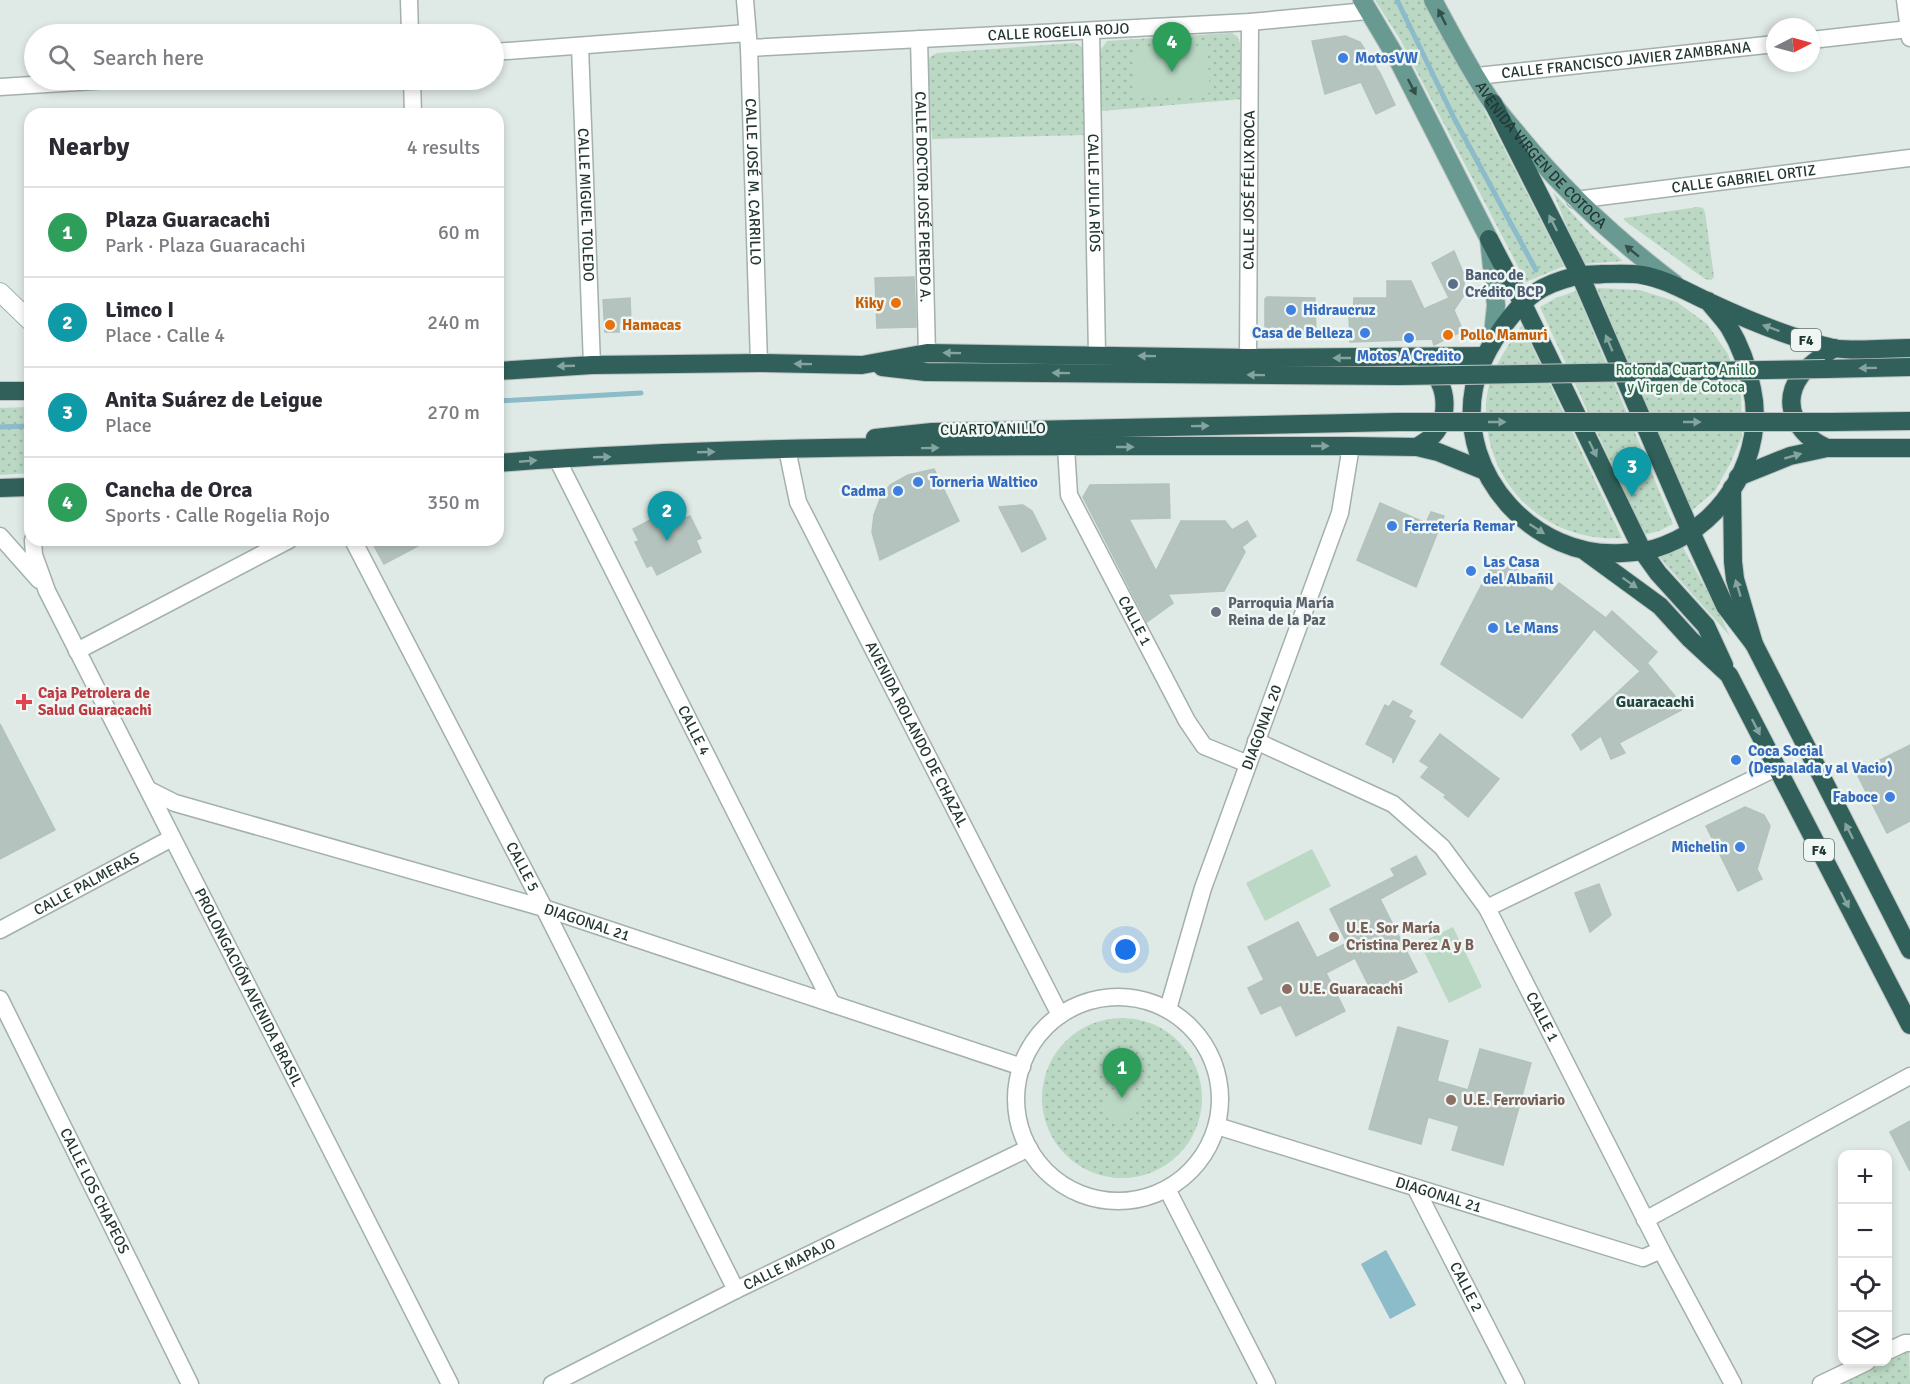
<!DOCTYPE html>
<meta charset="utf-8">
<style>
body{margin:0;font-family:Signika,sans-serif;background:#f2f2f3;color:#2b2b33}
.controls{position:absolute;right:18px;bottom:18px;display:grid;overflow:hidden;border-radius:12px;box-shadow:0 3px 9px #0003}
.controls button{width:54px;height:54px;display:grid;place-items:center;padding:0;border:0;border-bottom:2px solid #e1e1e2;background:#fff;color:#2b2b33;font:30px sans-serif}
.compass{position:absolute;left:1766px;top:18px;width:54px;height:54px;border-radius:50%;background:#fff;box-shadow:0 3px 9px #0003;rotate:84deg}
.you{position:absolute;left:1126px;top:950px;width:21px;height:21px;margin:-15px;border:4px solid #fff;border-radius:50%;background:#1a73e8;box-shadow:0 0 0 9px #1a73e833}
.badge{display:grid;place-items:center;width:39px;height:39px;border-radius:50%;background:#d93025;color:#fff;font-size:20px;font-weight:700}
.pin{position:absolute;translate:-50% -50px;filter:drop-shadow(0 2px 3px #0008)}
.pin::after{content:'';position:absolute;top:32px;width:21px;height:18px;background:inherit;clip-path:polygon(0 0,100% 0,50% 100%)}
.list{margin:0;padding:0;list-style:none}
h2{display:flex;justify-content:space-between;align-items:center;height:78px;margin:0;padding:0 24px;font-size:26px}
h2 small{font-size:20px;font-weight:400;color:#7c7c81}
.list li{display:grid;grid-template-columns:39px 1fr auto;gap:18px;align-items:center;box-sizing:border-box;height:90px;padding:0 24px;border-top:2px solid #e1e1e2}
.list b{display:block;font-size:22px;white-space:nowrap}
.list p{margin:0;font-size:20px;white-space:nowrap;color:#7c7c81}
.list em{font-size:20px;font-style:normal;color:#7c7c81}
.icon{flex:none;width:33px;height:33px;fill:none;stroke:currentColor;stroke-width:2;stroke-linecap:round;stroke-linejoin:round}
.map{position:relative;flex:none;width:1910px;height:1384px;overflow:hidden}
.search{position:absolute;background:#fff;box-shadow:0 3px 9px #0003;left:24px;top:24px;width:480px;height:66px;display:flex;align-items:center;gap:15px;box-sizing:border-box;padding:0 21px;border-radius:33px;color:#7c7c81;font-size:22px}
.panel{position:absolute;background:#fff;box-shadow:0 3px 9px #0003;left:24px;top:108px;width:480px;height:438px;border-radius:18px}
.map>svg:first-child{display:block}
</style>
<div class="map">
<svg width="1910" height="1384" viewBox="0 0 1910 1384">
<defs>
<pattern id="grass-dots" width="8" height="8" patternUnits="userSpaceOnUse" patternTransform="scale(1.5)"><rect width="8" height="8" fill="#bad8c4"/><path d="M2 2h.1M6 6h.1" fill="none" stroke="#a0baa9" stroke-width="1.8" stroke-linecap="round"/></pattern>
</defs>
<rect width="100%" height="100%" fill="#dfe9e5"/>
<g fill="url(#grass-dots)">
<path d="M1375 0H1423L1480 102 1564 266 1526 282 1400 39Z"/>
<path d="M1231 33 1237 36 1240 43 1243 99 1101 111 1100 51 1107 41Z"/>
<path d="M1075 43 1081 46 1083 51 1085 135 932 139 928 65 930 57 937 53Z"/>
<path d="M1553 192 1592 235 1623 261 1582 264Z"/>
<path d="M1698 207 1703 208 1705 212 1714 277 1711 280 1705 279 1625 221 1624 218Z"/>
<path d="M1597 288 1640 290 1677 302 1707 324 1728 354 1741 393 1742 436 1731 462 1715 491 1690 512Z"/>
<path d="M1576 291 1673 524 1659 531 1644 535 1540 307 1556 298Z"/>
<path d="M1522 325 1622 538C1544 543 1483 482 1486 404 1488 373 1506 349 1522 325Z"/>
<path d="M30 407V473L0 475V408Z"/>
<path d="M1683 544 1684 549 1718 611 1730 636 1658 556Z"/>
<circle cx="1122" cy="1098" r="80"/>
<path d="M1909 1351 1910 1384H1839Z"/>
</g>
<g fill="#bad8c4">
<path d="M1207 45 1210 93 1136 98 1133 50Z"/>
<path d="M1312 849 1331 886 1265 921 1246 883Z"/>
<path d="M1453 927 1482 987 1449 1003 1420 943Z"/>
<circle cx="1122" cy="1104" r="17"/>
</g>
<path fill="#8cbbc9" d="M1386 1250 1416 1305 1390 1319 1361 1264Z"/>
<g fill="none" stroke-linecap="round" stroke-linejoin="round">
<g stroke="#8cbbc9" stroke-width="5">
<path d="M1397 0 1454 118 1536 270"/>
<path d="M498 401 641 393"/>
<path d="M0 427 30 426"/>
</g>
</g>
<g fill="#b5c3be" stroke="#b2c2bc" stroke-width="1.5">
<path d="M1345 36 1360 42 1380 73 1395 105 1376 114 1361 82 1325 94 1312 41Z"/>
<path d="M1454 251 1465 277 1463 291 1468 289 1454 310 1453 308 1463 331 1434 345 1432 339 1350 342 1349 315H1353L1354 298H1387V281H1411L1424 309 1449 298 1432 263Z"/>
<path d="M914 277 916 327 877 328 875 278Z"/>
<path d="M1267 297 1315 298 1316 337 1265 336V299Z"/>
<path d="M630 298 631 322 619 323V332H605L603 300Z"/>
<path d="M934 469 959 521 880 560 872 532 874 515 880 499 890 485 908 475Z"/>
<path d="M1169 484 1170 518 1129 519 1156 571 1181 521H1225L1232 530 1247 521 1256 536 1242 547 1245 552 1224 591 1168 594 1173 603 1147 622 1083 497 1090 485Z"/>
<path d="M1380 503 1426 523 1431 512 1444 516 1416 587 1357 560Z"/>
<path d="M1023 505 1032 511 1046 539 1022 552 999 507Z"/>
<path d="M680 507 686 518 690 516 701 538 696 540 701 552 657 575 652 565 647 567 635 542 639 541 633 529 652 519 653 521Z"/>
<path d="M371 540H429L384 564Z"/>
<path d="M1496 557 1552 592 1559 583 1606 618 1612 611 1657 652 1640 671 1594 629 1522 718 1441 664Z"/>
<path d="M1648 664 1685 708 1619 743 1625 753 1611 759 1601 736 1581 750 1572 735Z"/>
<path d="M1393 701 1412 711 1408 717 1415 721 1393 763V758L1366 744 1385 705 1389 707Z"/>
<path d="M0 724 55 830 0 859Z"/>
<path d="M1440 734 1499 779 1468 817 1444 797 1446 795 1421 777 1429 767 1420 761Z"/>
<path d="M1910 745V821L1887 833 1856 772Z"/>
<path d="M1745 807 1764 815 1770 826 1757 869 1762 879 1738 891 1706 826Z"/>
<path d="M1416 856 1426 874 1380 899 1417 972 1373 994 1355 958 1326 973 1345 1011 1296 1036 1281 1005 1261 1014 1248 988 1264 980 1248 947 1298 922 1317 958 1347 943 1330 909 1395 876 1391 869Z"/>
<path d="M1599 884 1611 915 1590 932 1575 893Z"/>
<path d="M1398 1027 1448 1041 1437 1081 1468 1090 1480 1049 1531 1063 1503 1165 1452 1150 1459 1126 1428 1117 1421 1144 1369 1129Z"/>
<path d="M1910 1121V1171L1890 1132Z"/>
</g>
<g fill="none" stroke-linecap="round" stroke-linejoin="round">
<g stroke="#a3b0ac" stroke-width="19">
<g id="street">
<path d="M409 0 410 34"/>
<path id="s1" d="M745 0 749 48 759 363"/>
<path d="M1905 0 1910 38"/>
<path id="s2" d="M1091 31 1097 355"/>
<path id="s3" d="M919 39 927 353"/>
<path d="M1811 40 1909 29"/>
<path id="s4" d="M580 46 592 365"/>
<path id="s5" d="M749 48 1250 22 1367 11"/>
<path d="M494 52 747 33"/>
<path id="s6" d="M1477 76 1775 44"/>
<path d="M412 80 413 114"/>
<path d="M0 87 110 80"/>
<path id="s7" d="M1575 200 1910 158"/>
<path id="s8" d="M1248 358 1250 22"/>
<path id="s9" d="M1066 447 1069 495 1187 721 1204 746 1248 764"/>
<path id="s10" d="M787 449 798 502 1060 1015"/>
<path id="s11" d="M557 459 832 1004"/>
<path d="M0 536 39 580"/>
<path id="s12" d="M33 540 34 555 47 591 450 1384"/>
<path id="s13" d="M353 540 544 908 736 1290"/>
<path d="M77 651 289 540"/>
<path id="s14" d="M1256 741 1393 804 1442 847 1487 908 1661 1250 1733 1384"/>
<path id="s15" d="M149 790 175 803 544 908 1022 1067"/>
<path d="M1487 908 1776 768"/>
<path id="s16" d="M0 930 172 838"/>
<circle cx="1118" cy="1099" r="102"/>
<path id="s17" d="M0 999 190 1384"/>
<path id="s18" d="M1168 1009 1203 888 1340 513 1351 446"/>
<path id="s19" d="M1217 1126 1643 1258 1661 1250"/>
<path d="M1167 1189 1267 1384"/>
<path id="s20" d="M1416 1189 1516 1384"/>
<path d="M1645 1220 1910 1076"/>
<path d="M1888 1351 1905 1343H1910"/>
<path id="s21" d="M552 1384 736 1290 1029 1148"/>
<path d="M1821 1384 1867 1362"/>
</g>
</g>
<g stroke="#a0b3ae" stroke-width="20">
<path id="secondary" d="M0 292 30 321"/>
</g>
<g stroke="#bdc3c2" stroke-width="20">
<g id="primary">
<path d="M1362 0 1399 62 1489 239 1496 305 1492 344"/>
<path id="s22" d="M1433 0C1451 34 1471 72 1493 104 1501 115 1510 125 1519 136 1565 192 1617 240 1675 284"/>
</g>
</g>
<g stroke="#bdc3c2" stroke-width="20">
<g id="highway">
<path d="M1493 103 1580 275 1691 532 1725 606 1754 644"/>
<path d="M1489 239 1522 302 1643 552 1658 573 1706 626 1724 665"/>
<path d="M1708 301C1715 310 1723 318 1729 327 1740 345 1748 368 1752 389 1766 452 1726 522 1665 545 1651 551 1637 552 1622 553 1535 559 1457 475 1474 388 1479 364 1491 343 1505 324 1527 295 1540 285 1576 276 1585 274 1594 275 1603 274 1616 274 1630 273 1642 275 1666 279 1687 292 1709 302 1739 316 1769 329 1801 339 1811 342 1822 346 1833 348 1856 352 1886 348 1910 348"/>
<path d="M882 367 926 372 1399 376"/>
<path d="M1825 369 1910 367"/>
<path d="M498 371 592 365 759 363 862 365 927 353 1248 358 1484 356"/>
<path d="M0 391H30"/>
<path d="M1832 422 1910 421"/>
<path d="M875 438 932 432 1397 422"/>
<path d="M1417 447C1420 445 1425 442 1429 439 1451 421 1449 384 1427 367"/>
<path d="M1827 448C1798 435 1779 405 1801 375 1809 364 1823 356 1834 348"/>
<path d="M498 463C781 441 1067 447 1351 446L1417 447 1438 452 1485 471"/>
<path d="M1738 477 1790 456 1827 448H1910"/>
<path d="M0 488 30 487"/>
<path d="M1732 488 1733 562 1735 579 1754 644 1910 950"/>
<path d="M1586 552 1660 606 1690 639 1729 675 1910 1025"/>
</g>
</g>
<use href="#street" stroke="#fff" stroke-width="16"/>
<use href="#secondary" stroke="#fff" stroke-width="18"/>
<use href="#primary" stroke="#689a91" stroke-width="18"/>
<use href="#highway" stroke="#31605a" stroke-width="18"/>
<g stroke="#bdc3c2" stroke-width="20" stroke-linecap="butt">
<g id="highway-bridge">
<path d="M1399 376 1825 369"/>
<path d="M1397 422H1832"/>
</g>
</g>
<use href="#highway-bridge" stroke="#31605a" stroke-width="18"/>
</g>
<defs><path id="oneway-solid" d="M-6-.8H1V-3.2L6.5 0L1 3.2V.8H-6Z" transform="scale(1.5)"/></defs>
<g fill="#34504a">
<use href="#oneway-solid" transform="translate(1442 17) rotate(-117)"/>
<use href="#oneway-solid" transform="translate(1412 87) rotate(63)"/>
<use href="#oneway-solid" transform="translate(1632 251) rotate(-141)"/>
</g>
<g fill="#86a49f">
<use href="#oneway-solid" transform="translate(1553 223) rotate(-117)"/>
<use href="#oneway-solid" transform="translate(1771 328) rotate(-160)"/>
<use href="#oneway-solid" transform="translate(1609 343) rotate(-113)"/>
<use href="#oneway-solid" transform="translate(952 353) rotate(-179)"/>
<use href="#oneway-solid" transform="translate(1147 356) rotate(-179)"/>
<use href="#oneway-solid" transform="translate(1342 358) rotate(180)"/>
<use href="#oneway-solid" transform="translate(803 364) rotate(-179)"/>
<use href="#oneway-solid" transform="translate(566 366) rotate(178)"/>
<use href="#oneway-solid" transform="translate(1868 368) rotate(179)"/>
<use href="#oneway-solid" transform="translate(1061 373) rotate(-179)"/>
<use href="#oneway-solid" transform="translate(1256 375) rotate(-179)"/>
<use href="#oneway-solid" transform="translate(1497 422)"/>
<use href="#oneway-solid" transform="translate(1692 422)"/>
<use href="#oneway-solid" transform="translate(1200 426) rotate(-1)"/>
<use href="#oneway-solid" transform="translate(1320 446)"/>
<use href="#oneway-solid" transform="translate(1125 447)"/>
<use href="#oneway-solid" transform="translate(930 448) rotate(-1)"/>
<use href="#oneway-solid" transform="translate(1593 449) rotate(64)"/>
<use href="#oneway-solid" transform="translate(706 452) rotate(-2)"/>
<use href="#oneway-solid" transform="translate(1793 456) rotate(-16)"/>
<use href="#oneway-solid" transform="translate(602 457) rotate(-2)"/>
<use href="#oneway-solid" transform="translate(528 461) rotate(-5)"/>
<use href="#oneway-solid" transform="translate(1537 529) rotate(33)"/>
<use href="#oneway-solid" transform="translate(1630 583) rotate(35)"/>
<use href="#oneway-solid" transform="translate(1738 588) rotate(-107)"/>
<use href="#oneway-solid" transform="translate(1756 727) rotate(63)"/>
<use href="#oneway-solid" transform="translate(1849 831) rotate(-117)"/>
<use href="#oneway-solid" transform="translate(1845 900) rotate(63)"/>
</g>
<g fill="#3f7fe0" stroke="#eff6f3" stroke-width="2">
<circle cx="1343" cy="58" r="6"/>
<circle cx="1291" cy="310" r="6"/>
<circle cx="1365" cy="333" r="6"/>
<circle cx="1409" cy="338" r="6"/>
<circle cx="918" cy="482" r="6"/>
<circle cx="898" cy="491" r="6"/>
<circle cx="1392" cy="526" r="6"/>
<circle cx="1471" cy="571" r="6"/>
<circle cx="1493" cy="628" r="6"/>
<circle cx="1736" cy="760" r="6"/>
<circle cx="1890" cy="797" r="6"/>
<circle cx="1740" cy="847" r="6"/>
</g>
<circle fill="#5c6f8a" stroke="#eff6f3" stroke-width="2" cx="1453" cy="284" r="6"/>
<g fill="#e8710a" stroke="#eff6f3" stroke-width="2">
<circle cx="896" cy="303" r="6"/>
<circle cx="610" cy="325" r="6"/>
<circle cx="1448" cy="335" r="6"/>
</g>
<circle fill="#6b7280" stroke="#eff6f3" stroke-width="2" cx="1216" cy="612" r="6"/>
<path fill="#e0444e" stroke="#eff6f3" stroke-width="2" d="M21 693h6v6h6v6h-6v6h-6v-6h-6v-6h6z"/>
<g fill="#8d6e63" stroke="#eff6f3" stroke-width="2">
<circle cx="1334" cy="937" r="6"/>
<circle cx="1287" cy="989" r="6"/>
<circle cx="1451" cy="1100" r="6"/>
</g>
<g text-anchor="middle" stroke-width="5" stroke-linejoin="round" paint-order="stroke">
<g fill="#eff6f3" stroke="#60706d" stroke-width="1.5">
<rect x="1791" y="329" width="30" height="22" rx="4.5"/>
<rect x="1804" y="839" width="30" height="22" rx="4.5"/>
</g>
<g font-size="14" font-weight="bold" fill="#223733">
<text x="1806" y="345">F4</text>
<text x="1819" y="855">F4</text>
</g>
<g font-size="15" fill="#223733" stroke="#eff6f3">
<text dy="5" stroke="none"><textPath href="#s5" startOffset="310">CALLE ROGELIA ROJO</textPath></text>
<text dy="5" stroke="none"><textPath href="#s6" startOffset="150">CALLE FRANCISCO JAVIER ZAMBRANA</textPath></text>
<text dy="5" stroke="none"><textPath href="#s22" startOffset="190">AVENIDA VIRGEN DE COTOCA</textPath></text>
<text dy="5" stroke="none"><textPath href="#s7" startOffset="170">CALLE GABRIEL ORTIZ</textPath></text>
<text dy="5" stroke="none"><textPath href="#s1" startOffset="182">CALLE JOSÉ M. CARRILLO</textPath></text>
<text dy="5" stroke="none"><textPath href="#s8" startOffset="168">CALLE JOSÉ FÉLIX ROCA</textPath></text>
<text dy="5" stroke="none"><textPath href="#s2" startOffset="162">CALLE JULIA RÍOS</textPath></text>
<text dy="5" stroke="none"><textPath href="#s3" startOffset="158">CALLE DOCTOR JOSÉ PEREDO A.</textPath></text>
<text dy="5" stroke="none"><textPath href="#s4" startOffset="159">CALLE MIGUEL TOLEDO</textPath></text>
<text transform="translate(993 429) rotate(-1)" y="5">CUARTO ANILLO</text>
<text dy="5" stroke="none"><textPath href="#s9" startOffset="190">CALLE 1</textPath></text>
<text dy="5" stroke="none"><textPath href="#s18" startOffset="297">DIAGONAL 20</textPath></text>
<text dy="5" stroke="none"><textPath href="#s11" startOffset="304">CALLE 4</textPath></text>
<text dy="5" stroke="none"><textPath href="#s10" startOffset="315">AVENIDA ROLANDO DE CHAZAL</textPath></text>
<text dy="5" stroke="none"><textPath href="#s13" startOffset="368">CALLE 5</textPath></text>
<text dy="5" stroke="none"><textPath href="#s16" startOffset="98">CALLE PALMERAS</textPath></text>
<text dy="5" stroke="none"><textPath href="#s15" startOffset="458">DIAGONAL 21</textPath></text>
<text dy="5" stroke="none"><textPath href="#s12" startOffset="498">PROLONGACIÓN AVENIDA BRASIL</textPath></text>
<text dy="5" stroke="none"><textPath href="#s14" startOffset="414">CALLE 1</textPath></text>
<text dy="5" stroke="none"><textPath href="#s17" startOffset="214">CALLE LOS CHAPEOS</textPath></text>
<text dy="5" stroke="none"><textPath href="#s19" startOffset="232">DIAGONAL 21</textPath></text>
<text dy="5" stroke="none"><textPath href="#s21" startOffset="266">CALLE MAPAJO</textPath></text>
<text dy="5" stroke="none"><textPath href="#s20" startOffset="110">CALLE 2</textPath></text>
</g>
<g font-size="15" font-weight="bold" fill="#366cbe" stroke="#eff6f3" text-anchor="start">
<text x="1355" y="63">MotosVW</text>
<text x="1303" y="315">Hidraucruz</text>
<text x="1353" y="338" text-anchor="end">Casa de Belleza</text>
<text x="1409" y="361" text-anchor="middle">Motos A Credito</text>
<text x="930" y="487">Torneria Waltico</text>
<text x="886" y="496" text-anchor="end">Cadma</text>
<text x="1404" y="531">Ferretería Remar</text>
<text x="1483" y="567">Las Casa<tspan x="1483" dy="17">del Albañil</tspan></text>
<text x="1505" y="633">Le Mans</text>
<text x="1748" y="756">Coca Social<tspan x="1748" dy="17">(Despalada y al Vacio)</tspan></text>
<text x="1878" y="802" text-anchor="end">Faboce</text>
<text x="1728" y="852" text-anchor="end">Michelin</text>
</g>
<g font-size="15" font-weight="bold" fill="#4e5e75" stroke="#eff6f3" text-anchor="start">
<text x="1465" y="280">Banco de<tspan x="1465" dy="17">Crédito BCP</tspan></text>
</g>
<g font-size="15" font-weight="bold" fill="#c56008" stroke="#eff6f3" text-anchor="start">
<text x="884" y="308" text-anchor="end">Kiky</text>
<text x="622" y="330">Hamacas</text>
<text x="1460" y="340">Pollo Mamuri</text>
</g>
<g font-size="15" fill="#306a4b" stroke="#eff6f3">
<text x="1686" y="375">Rotonda Cuarto Anillo<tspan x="1686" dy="17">y Virgen de Cotoca</tspan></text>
</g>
<g font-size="15" font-weight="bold" fill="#5b616d" stroke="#eff6f3" text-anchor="start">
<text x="1228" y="608">Parroquia María<tspan x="1228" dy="17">Reina de la Paz</tspan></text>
</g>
<g font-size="15" font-weight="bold" fill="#be3a42" stroke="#eff6f3" text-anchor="start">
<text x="38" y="698">Caja Petrolera de<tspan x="38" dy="17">Salud Guaracachi</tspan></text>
</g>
<g font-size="15" font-weight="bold" fill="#785e54" stroke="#eff6f3" text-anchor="start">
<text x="1346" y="933">U.E. Sor María<tspan x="1346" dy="17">Cristina Perez A y B</tspan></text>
<text x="1299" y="994">U.E. Guaracachi</text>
<text x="1463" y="1105">U.E. Ferroviario</text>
</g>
<g font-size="16" font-weight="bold" fill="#204740" stroke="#eff6f3">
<text x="1655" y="707">Guaracachi</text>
</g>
</g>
</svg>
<div class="controls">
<button>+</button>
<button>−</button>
<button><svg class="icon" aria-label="locate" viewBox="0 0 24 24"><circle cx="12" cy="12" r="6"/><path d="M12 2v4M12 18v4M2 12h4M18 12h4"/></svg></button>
<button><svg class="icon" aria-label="layers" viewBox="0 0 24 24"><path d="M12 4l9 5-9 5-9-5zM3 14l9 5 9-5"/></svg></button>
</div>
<svg class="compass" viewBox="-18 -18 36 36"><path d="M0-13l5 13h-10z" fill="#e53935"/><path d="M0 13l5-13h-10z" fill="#7c7c81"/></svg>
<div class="you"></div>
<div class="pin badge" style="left:1122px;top:1098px;background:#2e9e5b">1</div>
<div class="pin badge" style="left:667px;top:541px;background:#0f9aa8">2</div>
<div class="pin badge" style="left:1632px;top:497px;background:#0f9aa8">3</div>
<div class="pin badge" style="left:1172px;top:72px;background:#2e9e5b">4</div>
<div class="search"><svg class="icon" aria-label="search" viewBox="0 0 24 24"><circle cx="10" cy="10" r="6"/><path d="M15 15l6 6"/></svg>Search here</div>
<section class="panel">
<h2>Nearby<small>4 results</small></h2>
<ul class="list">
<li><span class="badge" style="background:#2e9e5b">1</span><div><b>Plaza Guaracachi</b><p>Park · Plaza Guaracachi</p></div><em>60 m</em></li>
<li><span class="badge" style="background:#0f9aa8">2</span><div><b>Limco I</b><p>Place · Calle 4</p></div><em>240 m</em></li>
<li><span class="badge" style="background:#0f9aa8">3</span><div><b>Anita Suárez de Leigue</b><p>Place</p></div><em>270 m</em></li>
<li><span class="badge" style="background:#2e9e5b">4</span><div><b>Cancha de Orca</b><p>Sports · Calle Rogelia Rojo</p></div><em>350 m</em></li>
</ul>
</section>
</div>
